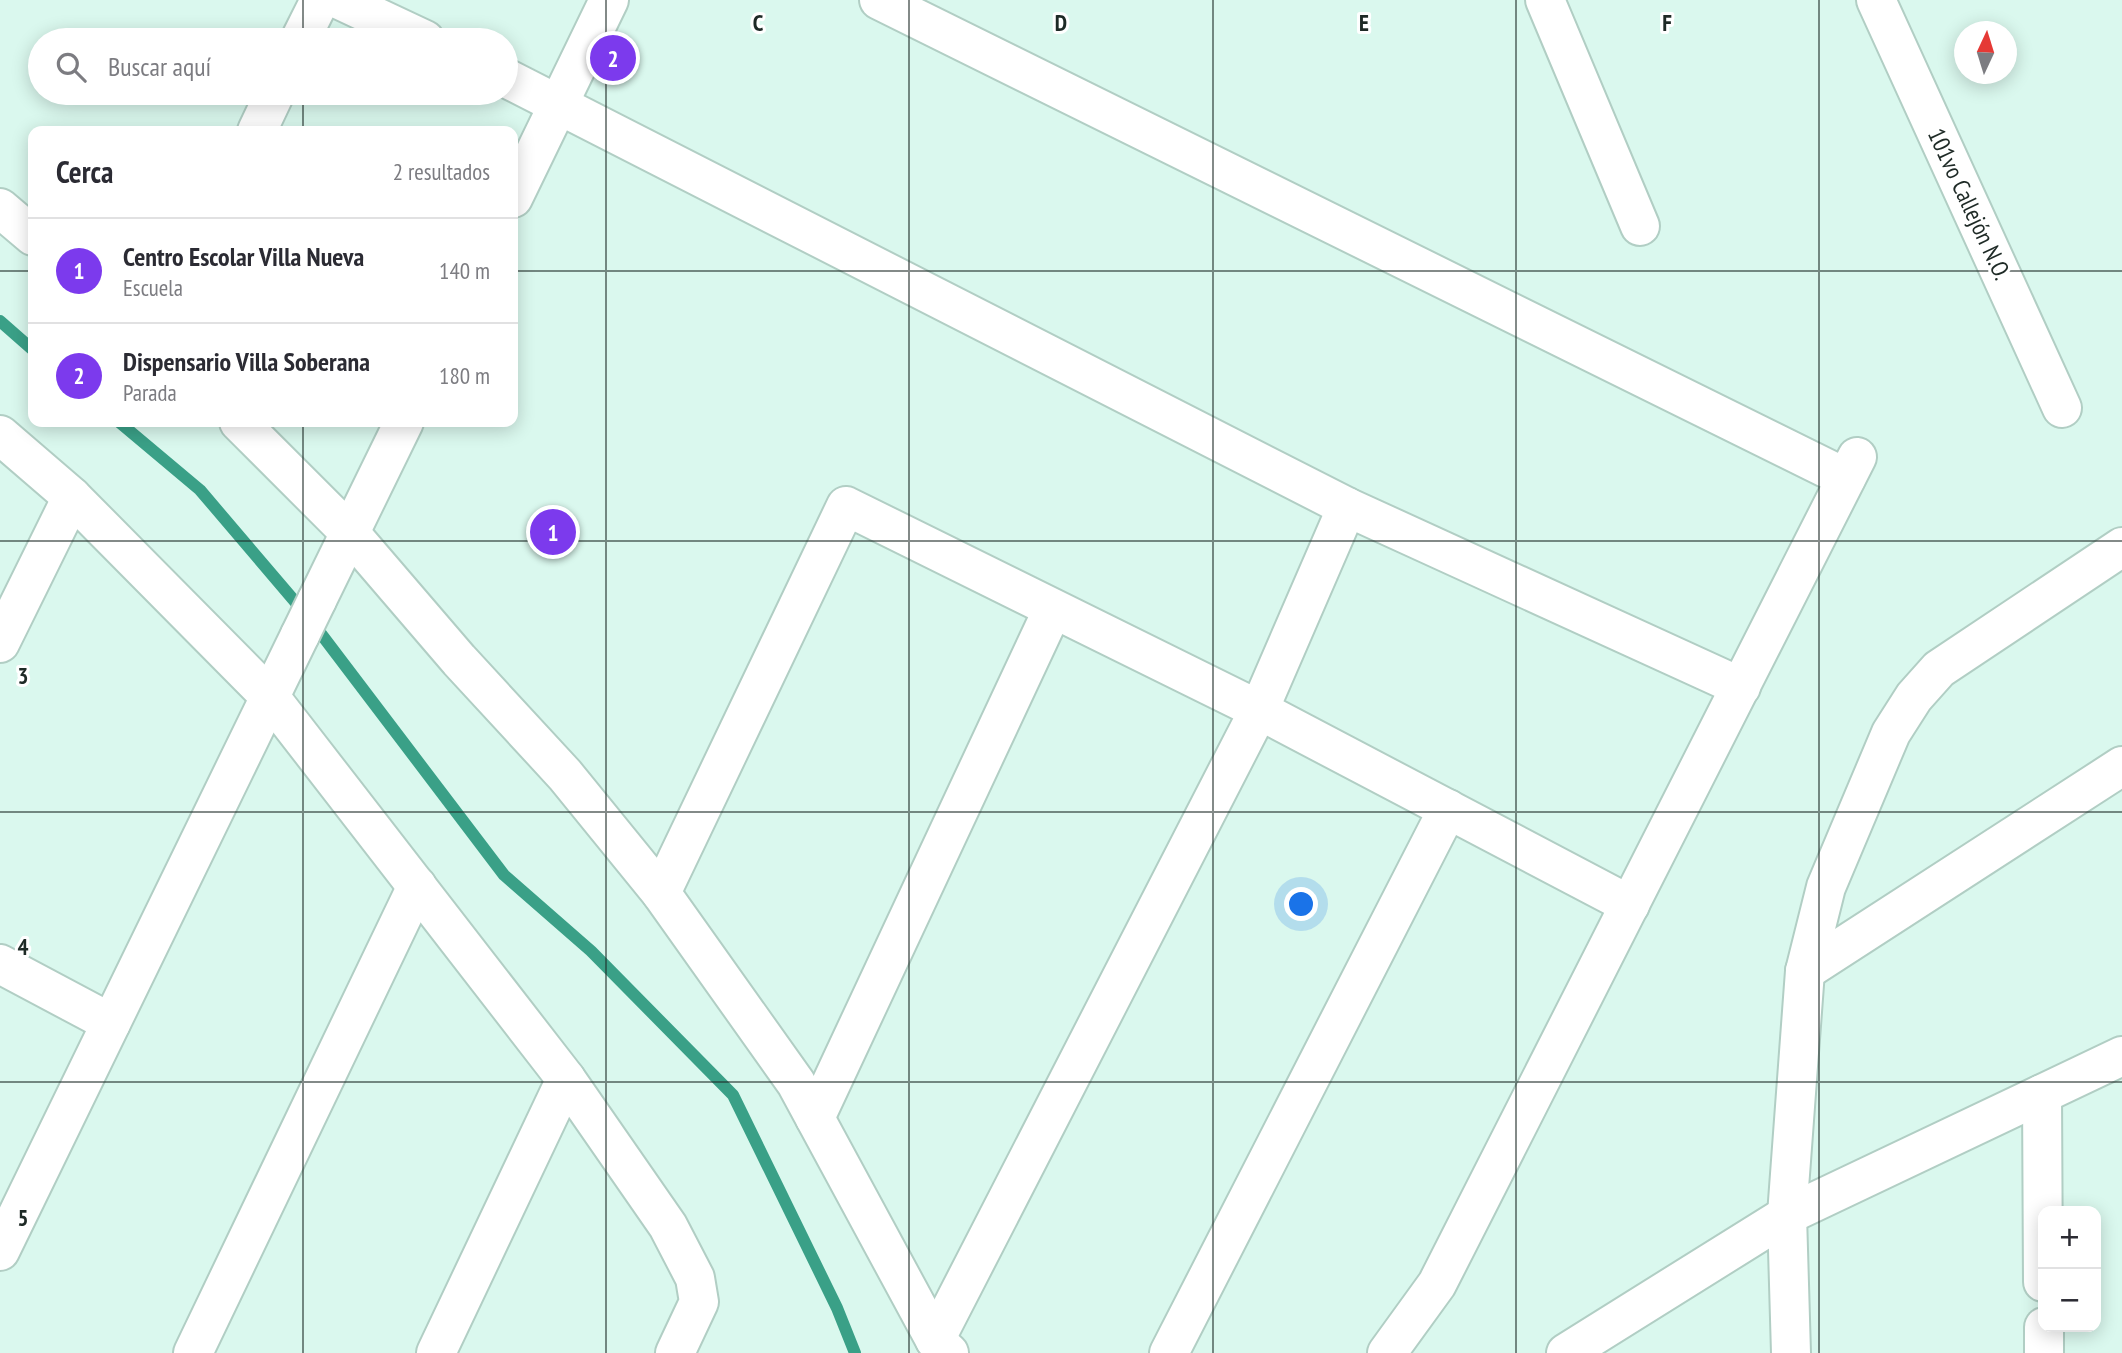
<!DOCTYPE html>
<html lang="es">
<meta charset="utf-8">
<style>
body{margin:0;font-family:"PT Sans Narrow",sans-serif;background:#f7f7f7;color:#2b2b33}
.controls{position:absolute;right:21px;bottom:21px;display:grid;overflow:hidden;border-radius:14px;box-shadow:0 4px 18px #0003}
.controls button{width:63px;height:63px;display:grid;place-items:center;padding:0;border:0;border-bottom:2px solid #e1e1e2;background:#fff;color:#2b2b33;font:35px sans-serif}
.compass{position:absolute;left:1954px;top:21px;width:63px;height:63px;border-radius:50%;background:#fff;box-shadow:0 4px 18px #0003;rotate:4deg}
.you{position:absolute;left:1302px;top:905px;width:24px;height:24px;margin:-18px;border:5px solid #fff;border-radius:50%;background:#1a73e8;box-shadow:0 0 0 10px #1a73e833}
.badge{display:grid;place-items:center;width:46px;height:46px;border-radius:50%;background:#7c3aed;color:#fff;font-size:23px;font-weight:700}
.pin{position:absolute;translate:-50% -50%;border:4px solid #fff;box-shadow:0 2px 7px #0006}
.list{margin:0;padding:0;list-style:none}
h2{display:flex;justify-content:space-between;align-items:center;height:91px;margin:0;padding:0 28px;font-size:30px}
h2 small{font-size:23px;font-weight:400;color:#7c7c81}
.list li{display:grid;grid-template-columns:46px 1fr auto;gap:21px;align-items:center;box-sizing:border-box;height:105px;padding:0 28px;border-top:2px solid #e1e1e2}
.list b{display:block;font-size:26px;white-space:nowrap}
.list p{margin:0;font-size:23px;white-space:nowrap;color:#7c7c81}
.list em{font-size:23px;font-style:normal;color:#7c7c81}
.icon{flex:none;width:38px;height:38px;fill:none;stroke:currentColor;stroke-width:2;stroke-linecap:round;stroke-linejoin:round}
.map{position:relative;flex:none;width:2122px;height:1353px;overflow:hidden}
.search{position:absolute;background:#fff;box-shadow:0 4px 18px #0003;left:28px;top:28px;width:490px;height:77px;display:flex;align-items:center;gap:18px;box-sizing:border-box;padding:0 24px;border-radius:38px;color:#7c7c81;font-size:26px}
.panel{position:absolute;background:#fff;box-shadow:0 4px 18px #0003;left:28px;top:126px;width:490px;height:301px;border-radius:14px}
.map>svg:first-child{display:block}
</style>
<div class="map">
<svg width="2122" height="1353" viewBox="0 0 2122 1353">
<rect width="100%" height="100%" fill="#daf8ee"/>
<g fill="none" stroke-linecap="round" stroke-linejoin="round">
<g stroke="#3aa087" stroke-width="12">
<path d="M0 321 33 350"/>
<path d="M119 422 200 490 309 618 504 875 591 951 733 1095 837 1308 855 1353"/>
</g>
<g stroke="#b1cec4" stroke-width="42">
<g id="minor">
<path d="M340 0 425 40"/>
<path d="M879 0 1846 478"/>
<path d="M1545 0 1640 226"/>
<path d="M1876 0 2062 408"/>
<path d="M300 40 320 0"/>
<path d="M506 78 1347 507 1741 687"/>
<path d="M257 131 275 93"/>
<path d="M513 198 609 0"/>
<path d="M0 208 33 236"/>
<path d="M239 422 350 533 459 660 565 775 661 893 796 1083 935 1340 949 1353"/>
<path d="M0 435 72 497 270 697 566 1079 668 1226 695 1278 699 1302 675 1353"/>
<path d="M317 600 404 422"/>
<path d="M0 643 72 497"/>
<path d="M661 893 846 506 1259 710 1347 507"/>
<path d="M0 964 111 1023"/>
<path d="M1805 971 2122 766"/>
<path d="M2042 1094 2043 1282"/>
<path d="M815 1118 1053 609"/>
<path d="M0 1251 300 635"/>
<path d="M2044 1327V1353"/>
<path d="M935 1340 1259 710 1630 905"/>
<path d="M193 1353 417 886"/>
<path d="M436 1353 566 1079"/>
<path d="M1169 1353 1448 809"/>
<path d="M1387 1353 1437 1284 1857 457"/>
<path d="M1566 1353 1787 1215 2122 1056"/>
<path d="M1791 1353 1787 1215 1805 971 1826 887 1891 733 1914 697 1939 669 2122 547"/>
</g>
</g>
<g stroke="#b1cec4" stroke-width="42">
<path id="tertiary" d="M300 635 317 600"/>
</g>
<use href="#minor" stroke="#fff" stroke-width="38"/>
<use href="#tertiary" stroke="#fff" stroke-width="38"/>
</g>
<path fill="none" stroke="#1e2a26" stroke-width="2" stroke-opacity="0.55" d="M303 0V40M606 0V1353M909 0V1353M1213 0V1353M1516 0V1353M1819 0V1353M303 93V131M0 271H33M513 271H2122M303 422V1353M0 541H2122M0 812H2122M0 1082H2122"/>
<g text-anchor="middle" stroke-width="6" stroke-linejoin="round" paint-order="stroke">
<g font-size="24" fill="#1e2a26" stroke="#fff">
<text transform="translate(1969 204) rotate(65)" y="8">101vo Callejón N.O.</text>
</g>
</g>
<g font-size="23" text-anchor="middle" font-weight="bold" fill="#1e2a26" stroke="#fff" stroke-width="6" stroke-linejoin="round" paint-order="stroke">
<text x="758" y="31">C</text>
<text x="1061" y="31">D</text>
<text x="1364" y="31">E</text>
<text x="1667" y="31">F</text>
<text x="23" y="684">3</text>
<text x="23" y="955">4</text>
<text x="23" y="1226">5</text>
</g>
</svg>
<div class="controls">
<button>+</button>
<button>−</button>
</div>
<svg class="compass" viewBox="-18 -18 36 36"><path d="M0-13l5 13h-10z" fill="#e53935"/><path d="M0 13l5-13h-10z" fill="#7c7c81"/></svg>
<div class="you"></div>
<div class="pin badge" style="left:553px;top:532px">1</div>
<div class="pin badge" style="left:613px;top:58px">2</div>
<div class="search"><svg class="icon" aria-label="search" viewBox="0 0 24 24"><circle cx="10" cy="10" r="6"/><path d="M15 15l6 6"/></svg>Buscar aquí</div>
<section class="panel">
<h2>Cerca<small>2 resultados</small></h2>
<ul class="list">
<li><span class="badge">1</span><div><b>Centro Escolar Villa Nueva</b><p>Escuela</p></div><em>140 m</em></li>
<li><span class="badge">2</span><div><b>Dispensario Villa Soberana</b><p>Parada</p></div><em>180 m</em></li>
</ul>
</section>
</div>
